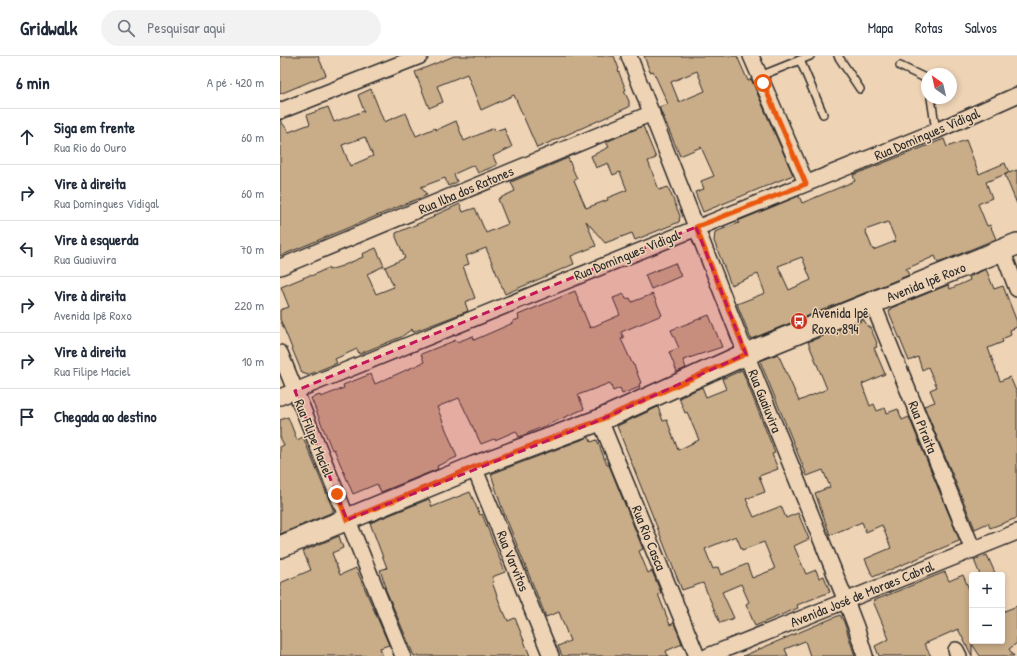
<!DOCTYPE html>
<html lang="pt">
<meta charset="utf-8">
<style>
body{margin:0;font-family:"Patrick Hand",sans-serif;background:#f2f2f3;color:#1f2937}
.controls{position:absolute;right:12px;bottom:12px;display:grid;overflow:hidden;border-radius:4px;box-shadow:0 2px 6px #0003}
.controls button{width:36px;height:36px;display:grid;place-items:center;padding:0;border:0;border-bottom:1px solid #e0e1e3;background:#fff;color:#1f2937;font:20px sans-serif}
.compass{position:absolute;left:641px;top:12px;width:36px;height:36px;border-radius:50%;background:#fff;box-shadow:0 2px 6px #0003;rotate:326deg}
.stop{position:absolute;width:12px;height:12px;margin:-9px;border:3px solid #ea580c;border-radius:50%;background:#fff}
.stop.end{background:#ea580c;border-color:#fff;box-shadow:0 1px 4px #0008}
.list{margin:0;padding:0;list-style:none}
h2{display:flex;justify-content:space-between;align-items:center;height:52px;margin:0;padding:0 16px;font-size:17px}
h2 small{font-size:13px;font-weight:400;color:#747a83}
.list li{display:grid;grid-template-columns:26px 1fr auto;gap:12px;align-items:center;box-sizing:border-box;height:56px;padding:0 16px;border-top:1px solid #e0e1e3}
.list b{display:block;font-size:15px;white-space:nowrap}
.list p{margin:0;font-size:13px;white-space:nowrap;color:#747a83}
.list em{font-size:13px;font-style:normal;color:#747a83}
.icon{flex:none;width:22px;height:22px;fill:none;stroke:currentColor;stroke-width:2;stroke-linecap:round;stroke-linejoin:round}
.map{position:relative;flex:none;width:737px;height:600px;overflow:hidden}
header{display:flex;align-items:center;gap:24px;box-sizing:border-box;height:56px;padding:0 20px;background:#fff;border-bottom:1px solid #e0e1e3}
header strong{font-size:19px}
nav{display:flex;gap:22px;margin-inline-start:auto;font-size:14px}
.search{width:280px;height:36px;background:#f2f2f3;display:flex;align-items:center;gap:10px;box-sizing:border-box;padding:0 14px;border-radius:22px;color:#747a83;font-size:15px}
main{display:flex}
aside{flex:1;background:#fff}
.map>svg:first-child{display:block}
</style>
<header>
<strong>Gridwalk</strong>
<div class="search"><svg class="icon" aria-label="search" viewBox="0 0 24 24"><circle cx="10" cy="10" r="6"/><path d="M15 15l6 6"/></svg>Pesquisar aqui</div>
<nav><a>Mapa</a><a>Rotas</a><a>Salvos</a></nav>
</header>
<main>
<aside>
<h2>6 min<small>A pé · 420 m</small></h2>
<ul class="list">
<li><svg class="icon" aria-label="ahead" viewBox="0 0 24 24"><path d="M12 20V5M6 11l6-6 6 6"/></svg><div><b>Siga em frente</b><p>Rua Rio do Ouro</p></div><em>60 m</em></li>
<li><svg class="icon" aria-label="right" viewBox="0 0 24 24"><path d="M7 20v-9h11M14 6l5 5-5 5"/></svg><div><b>Vire à direita</b><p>Rua Domingues Vidigal</p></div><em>60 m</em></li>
<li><svg class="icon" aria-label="left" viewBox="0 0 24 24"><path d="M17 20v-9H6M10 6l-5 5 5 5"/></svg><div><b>Vire à esquerda</b><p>Rua Guaiuvira</p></div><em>70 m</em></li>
<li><svg class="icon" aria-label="right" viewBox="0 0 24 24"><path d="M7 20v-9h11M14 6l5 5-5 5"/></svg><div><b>Vire à direita</b><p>Avenida Ipê Roxo</p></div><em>220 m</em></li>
<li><svg class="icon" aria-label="right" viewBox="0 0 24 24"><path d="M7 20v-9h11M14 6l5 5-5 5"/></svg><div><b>Vire à direita</b><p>Rua Filipe Maciel</p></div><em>10 m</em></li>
<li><svg class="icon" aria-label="arrive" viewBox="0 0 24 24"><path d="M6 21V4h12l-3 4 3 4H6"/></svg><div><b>Chegada ao destino</b></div></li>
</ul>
</aside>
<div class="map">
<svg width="737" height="600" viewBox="0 0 737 600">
<rect width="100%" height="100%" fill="#eed3b5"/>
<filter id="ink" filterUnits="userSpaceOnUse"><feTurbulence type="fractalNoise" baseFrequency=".025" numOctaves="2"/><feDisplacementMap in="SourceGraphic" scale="8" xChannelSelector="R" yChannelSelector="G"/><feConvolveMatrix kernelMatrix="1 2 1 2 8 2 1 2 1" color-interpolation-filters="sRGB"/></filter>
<g filter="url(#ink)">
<g fill="#c9ac88" stroke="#2b2b2b" fill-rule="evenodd">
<path d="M0 0H38L46 19 0 38Z"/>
<path d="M174 0H334L339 13 338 14 346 34 344 35 349 45V51L257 92 234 39 201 54 187 18 157 30 163 46 149 52 135 16Z"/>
<path d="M364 0H457L468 25 471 23 513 119 423 156 415 136 424 133 421 125 434 120 421 91 400 100 379 51 388 48 373 15 370 16ZM417 15 425 35 399 46 391 26Z"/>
<path d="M91 33 104 66 126 57 136 80 155 72 156 74 176 65 184 85 214 72 215 75 224 72 232 91 213 100 217 109 198 117 194 109 174 118 177 126 168 130 165 122 141 131 147 139 0 200V64L9 76 30 68 27 59 48 51 54 66 84 55 78 39ZM85 81 93 100 70 110 62 89Z"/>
<path d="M363 70 376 102 368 105 379 134 388 131 400 160 399 166 355 184 352 177 325 187 306 165 316 190 291 200 294 208 225 238 206 192 186 200 189 208 183 210 195 242 185 246 188 255 133 276 132 273 121 281 79 298 77 293 55 303 57 307 28 319 22 317 0 263V254L9 251 1 231 30 219 31 220 48 212 49 214 62 210 83 201 82 198 96 192 104 210 87 218 96 238 114 231 105 211 125 202 116 181V177L154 161 153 160 180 148 183 156 195 152 206 177 228 168 218 143 235 135 231 126 288 102 297 123 294 124 306 152 328 144 327 142 347 134 340 116 333 119 328 107 316 112 311 100 329 91 326 86Z"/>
<path d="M664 83 667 91 686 84 699 118 725 107 729 117 737 114V148L725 119 728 117 706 126 712 142 698 148 707 170 710 169 716 183 658 207 655 200 626 213 629 219 471 283 457 248 485 237 478 218 451 229 434 185 435 176 459 167 458 165 519 140 522 147 575 125 573 119ZM608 166 616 185 593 194 585 174ZM522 201 531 224 509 234 498 210Z"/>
<path d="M395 207 401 220 371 233 365 219Z"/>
<path d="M706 213 714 233 723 230 737 266V271L730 274 731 279 722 283 723 286 708 292 720 325 730 321 737 337V462L710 472 708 467 695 473 644 350 655 346 650 334 657 331 648 311 642 314 638 301 629 305 609 256 611 252 668 229 670 233 690 224 689 221Z"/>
<path d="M295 235 310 272 340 259 333 242 344 238 346 243 350 242 352 246 373 238 382 259 341 276 344 282 341 283 353 309H354L361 327 359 328 360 331 342 338 340 332 333 335 330 327 298 339 304 353 239 381 236 375 215 384 214 383 201 388 179 342 157 351 177 401 157 410 158 413 101 436 97 428 73 438 54 393 52 394 31 342 40 339 41 341 64 332 63 329 91 318 95 328 144 306 141 298 176 284 177 286 193 280 194 284 233 267V265L239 263 238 259Z"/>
<path d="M429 259 442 291 403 304 406 312 397 316 389 296 399 292 391 274Z"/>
<path d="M584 264 588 271H590L597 287 596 288 597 291 594 292 605 318 582 328 590 350 594 348 597 355 605 352 607 357 618 353 622 364 629 361 679 483V485L593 521 585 503 611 492 602 469 586 476 582 466 550 479 535 437 550 431 543 414 527 420 480 305 498 298 519 345 547 333 528 286Z"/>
<path d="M462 314 495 397 492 398 498 413 479 420 485 436 466 443 474 461 501 450 506 462 518 457 529 483 514 490 526 518 536 514 539 522 544 520 550 536 517 549 518 552 475 570 466 548 469 546 461 528 442 536 454 562 440 567 423 527 402 534 337 370 378 351 383 365 387 364 398 394 419 384 407 356 405 357 399 342 422 331 426 341 446 333 442 323ZM456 480 462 494 484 486 495 513 472 522 467 508 441 519 438 511 433 513 425 493Z"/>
<path d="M8 361 17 384 23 381 53 453V456L0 478V391L4 389 0 381V364Z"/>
<path d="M309 381 311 386 317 384 327 409H329L363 493 359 495 368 517 372 515 381 537 378 538 390 569 394 567 400 582 402 588 386 595 388 600H282L278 590 290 585 279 556 266 561 222 452 211 418Z"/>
<path d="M190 436 200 459 202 458 225 516 212 521 214 526H212L223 556H224L228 565 235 562 250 600H134L105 532 106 531 100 514 107 512 90 467 149 443 152 451Z"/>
<path d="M59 480 63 492 52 497 60 519 76 512 109 589 100 592 103 600H0V527L31 514 23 495Z"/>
<path d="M707 499 716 519H700L694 504Z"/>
<path d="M665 516 669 525 683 519 692 540V585H722V556L737 550V587L729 593 734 600H700L692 588V600L678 573 644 588 651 600H599L595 590 609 583 593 545Z"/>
<path d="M560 559 564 566 575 600H530L525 585 505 593 508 600H463Z"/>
</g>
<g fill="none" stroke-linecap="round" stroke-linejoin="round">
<g stroke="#2b2b2b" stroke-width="10">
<g id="lane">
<path d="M558 0 580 33"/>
<path d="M520 4 543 58"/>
<path d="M620 10 643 21 647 25"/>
<path d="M480 20 530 0"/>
<path d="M651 42 656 75"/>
</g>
</g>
<g stroke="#2b2b2b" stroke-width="18">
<g id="street">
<path d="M349 0 466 298 566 545 576 571 585 600"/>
<path d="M471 0 526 127"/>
<path d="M0 55 140 0"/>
<path d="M722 194 737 233"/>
<path d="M0 211 372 57"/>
<path d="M593 248 693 494"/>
<path d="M0 297 123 600"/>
<path d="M0 341 656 75 737 39"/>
<path d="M320 364 417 600"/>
<path d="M194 411 271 600"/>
<path d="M676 594 679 600"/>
<path d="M428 600 737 476"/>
</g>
</g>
<g stroke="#2b2b2b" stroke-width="24">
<path id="secondary" d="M0 491 194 411 320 364 466 298 737 188"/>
</g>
<use href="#lane" stroke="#eed3b5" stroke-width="7"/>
<use href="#street" stroke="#eed3b5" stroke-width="15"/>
<use href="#secondary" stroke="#eed3b5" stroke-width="21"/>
</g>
</g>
<g fill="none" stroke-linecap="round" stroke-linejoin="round" filter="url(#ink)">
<path stroke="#ea580c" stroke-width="5" d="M57 438 67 464 194 411 320 364 466 298 416 171 526 128 483 27"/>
</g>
<path fill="#c2185b" fill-opacity="0.2" stroke="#c2185b" stroke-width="3" stroke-dasharray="8 5" stroke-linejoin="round" d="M416 171 466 298 320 364 67 464 15 335Z"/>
<defs>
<g id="bus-disc" transform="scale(0.9)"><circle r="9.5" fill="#c8321e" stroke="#eed3b5"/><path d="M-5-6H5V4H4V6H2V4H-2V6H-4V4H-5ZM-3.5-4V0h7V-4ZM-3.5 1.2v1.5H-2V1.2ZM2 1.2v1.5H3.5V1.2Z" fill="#fff"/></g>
</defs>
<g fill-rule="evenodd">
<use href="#bus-disc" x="519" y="265"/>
</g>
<g text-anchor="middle" stroke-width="3" stroke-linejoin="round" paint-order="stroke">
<g font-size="14" fill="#2b2b2b" stroke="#eed3b5">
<text transform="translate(647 78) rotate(-23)" y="5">Rua Domingues Vidigal</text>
<text transform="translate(186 134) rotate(-23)" y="5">Rua Ilha dos Ratones</text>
<text transform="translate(347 199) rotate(-22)" y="5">Rua Domingues Vidigal</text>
<text transform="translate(646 226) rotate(-22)" y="5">Avenida Ipê Roxo</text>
<text transform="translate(485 345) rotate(68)" y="5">Rua Guaiuvira</text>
<text transform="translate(643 371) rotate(68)" y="5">Rua Piraita</text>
<text transform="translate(34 382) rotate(68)" y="5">Rua Filipe Maciel</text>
<text transform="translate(369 482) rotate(68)" y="5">Rua Rio Casca</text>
<text transform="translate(233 505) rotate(68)" y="5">Rua Varvitos</text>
<text transform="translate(582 538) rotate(-22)" y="5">Avenida José de Moraes Cabral</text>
</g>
<g font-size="14" fill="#2b2b2b" stroke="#eed3b5" text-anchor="start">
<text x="532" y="262">Avenida Ipê<tspan x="532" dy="16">Roxo, 894</tspan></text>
</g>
</g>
</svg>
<div class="controls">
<button>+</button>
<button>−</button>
</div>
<svg class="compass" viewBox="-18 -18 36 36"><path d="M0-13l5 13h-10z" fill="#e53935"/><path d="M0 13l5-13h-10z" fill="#747a83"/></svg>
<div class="stop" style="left:483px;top:27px"></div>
<div class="stop end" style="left:57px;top:438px"></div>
</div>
</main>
